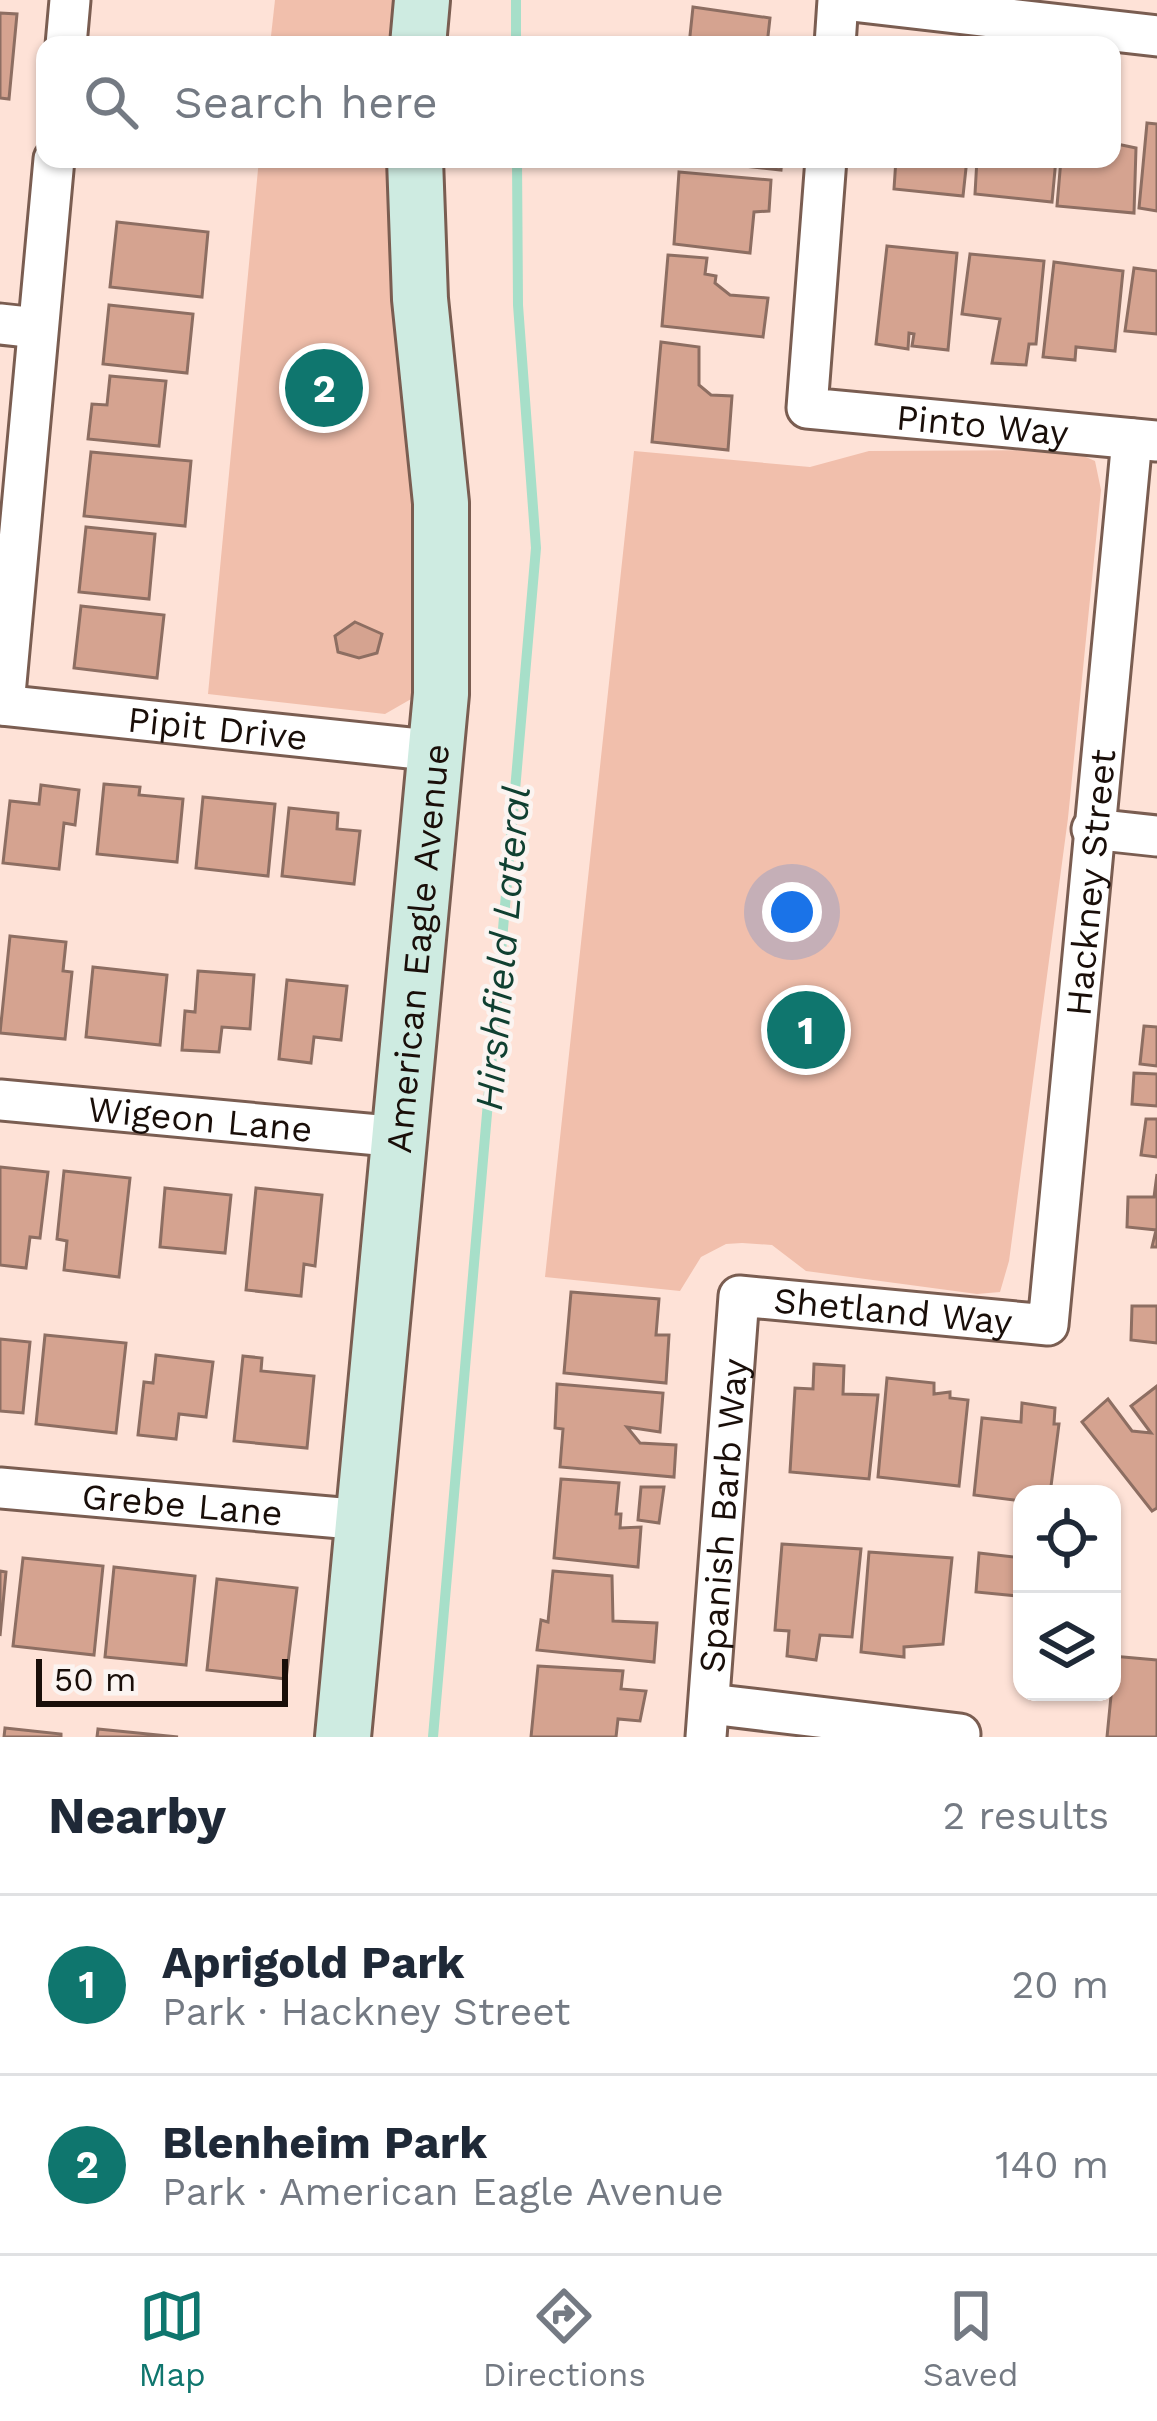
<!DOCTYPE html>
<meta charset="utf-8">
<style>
body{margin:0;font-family:"Work Sans",sans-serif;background:#f2f2f3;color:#1f2937}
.controls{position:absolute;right:36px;bottom:36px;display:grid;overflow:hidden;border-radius:24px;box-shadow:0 3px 9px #0004}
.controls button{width:108px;height:108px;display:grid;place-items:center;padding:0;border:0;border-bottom:3px solid #e0e1e3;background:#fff;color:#1f2937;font:60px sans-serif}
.scale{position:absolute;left:36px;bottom:30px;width:252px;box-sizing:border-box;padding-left:12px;border:6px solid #190e09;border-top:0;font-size:33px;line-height:42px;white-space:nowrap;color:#190e09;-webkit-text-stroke:9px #fbf4f1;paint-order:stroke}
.you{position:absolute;left:792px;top:912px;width:42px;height:42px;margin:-30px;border:9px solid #fff;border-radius:50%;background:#1a73e8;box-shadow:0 0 0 18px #1a73e833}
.badge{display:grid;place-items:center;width:78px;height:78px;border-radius:50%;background:#0f766e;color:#fff;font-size:39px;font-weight:700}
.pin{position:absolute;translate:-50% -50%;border:6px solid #fff;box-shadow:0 3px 12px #0006}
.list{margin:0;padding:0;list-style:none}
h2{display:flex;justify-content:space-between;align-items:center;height:156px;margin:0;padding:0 48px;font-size:51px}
h2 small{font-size:39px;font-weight:400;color:#747a83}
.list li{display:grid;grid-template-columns:78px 1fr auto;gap:36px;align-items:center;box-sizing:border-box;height:180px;padding:0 48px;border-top:3px solid #e0e1e3}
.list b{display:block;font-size:45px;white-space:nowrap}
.list p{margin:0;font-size:39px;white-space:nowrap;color:#747a83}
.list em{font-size:39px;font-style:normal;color:#747a83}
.icon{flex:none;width:66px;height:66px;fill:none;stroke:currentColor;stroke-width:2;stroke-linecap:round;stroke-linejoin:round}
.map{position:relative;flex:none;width:1157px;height:1737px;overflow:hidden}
.search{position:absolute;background:#fff;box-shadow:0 3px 9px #0004;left:36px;right:36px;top:36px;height:132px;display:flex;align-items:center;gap:30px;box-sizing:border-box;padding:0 42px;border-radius:24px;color:#747a83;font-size:45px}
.sheet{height:516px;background:#fff}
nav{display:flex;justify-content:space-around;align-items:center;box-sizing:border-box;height:168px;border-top:3px solid #e0e1e3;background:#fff;font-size:33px;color:#747a83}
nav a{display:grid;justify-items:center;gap:6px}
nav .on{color:#0f766e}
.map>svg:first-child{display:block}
</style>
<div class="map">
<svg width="1157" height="1737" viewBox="0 0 1157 1737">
<rect width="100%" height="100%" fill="#fee2d7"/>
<g fill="#f1bfac">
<path d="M275 0H396L393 45H270Z"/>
<path d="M259 159H388L401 317 420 459 425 691 385 714 208 694Z"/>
<path d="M1070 450 1095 461 1101 490 1068 818 1009 1261 1000 1292 977 1294 806 1271 772 1245 742 1243 726 1244 701 1257 680 1291 545 1277 634 451 810 467 869 451Z"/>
</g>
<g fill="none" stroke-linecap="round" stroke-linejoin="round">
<g stroke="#a7dfc9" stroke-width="10">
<path d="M516 0V45"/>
<path d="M433 1737 536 548 518 305 517 159"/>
</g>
</g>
<g fill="#d5a390" stroke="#8d6e62" stroke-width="3">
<path d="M693 7 770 18 767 45H689Z"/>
<path d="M0 13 17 14 9 99 0 98Z"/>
<path d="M1147 123 1157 124V211L1139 208Z"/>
<path d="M1117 144 1136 148 1134 213 1057 206 1061 159H1112Z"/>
<path d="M680 159H782L781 170Z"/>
<path d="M896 159H967L963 196 894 189Z"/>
<path d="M977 159H1056L1052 202 975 194Z"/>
<path d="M679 172 771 180 769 211 754 212 750 253 674 244Z"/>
<path d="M117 222 208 232 202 297 110 287Z"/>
<path d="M887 246 957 253 948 350 912 346 914 334 909 333 908 349 876 344Z"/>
<path d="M970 254 1044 261 1036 344H1029L1026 365 992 363 1000 319 962 314Z"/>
<path d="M668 255 707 258 705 274 716 276 715 283 730 295 768 298 763 337 662 326Z"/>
<path d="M1054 262 1123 271 1115 351 1076 347 1075 360 1043 357Z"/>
<path d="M1134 268 1157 271V334L1125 331Z"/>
<path d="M109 305 193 314 187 373 103 364Z"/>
<path d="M661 342 699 347V385L711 395 732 396 728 450 652 442Z"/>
<path d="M110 376 166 381 159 446 88 439 92 404 107 405Z"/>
<path d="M91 452 191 461 185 526 84 516Z"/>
<path d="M86 527 155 534 149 599 79 592Z"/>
<path d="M81 606 164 615 157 678 74 668Z"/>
<path d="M355 622 382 634 377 653 359 658 338 652 335 636Z"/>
<path d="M104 784 140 787 139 795 183 799 177 862 97 854Z"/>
<path d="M41 785 79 790 75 825 64 823 59 869 3 863 10 801 39 804Z"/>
<path d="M203 797 275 804 268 876 196 868Z"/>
<path d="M289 808 338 813 337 829 360 831 354 884 282 876Z"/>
<path d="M10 936 66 942 63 971 72 972 65 1039 0 1033Z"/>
<path d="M93 967 167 975 160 1045 86 1037Z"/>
<path d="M198 971 254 975 250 1029 222 1027 219 1052 182 1050 185 1011 195 1012Z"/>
<path d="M287 980 347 986 341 1040 314 1037 311 1063 279 1059Z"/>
<path d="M1144 1026 1157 1027V1066L1140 1064Z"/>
<path d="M1134 1073 1157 1074V1106L1132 1104Z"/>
<path d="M1146 1119H1157V1157L1141 1155Z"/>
<path d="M0 1167 48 1172 40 1238 30 1237 26 1268 0 1265Z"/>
<path d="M64 1171 130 1178 119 1277 64 1270 67 1241 57 1239Z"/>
<path d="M1157 1174V1247H1152L1156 1230 1127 1227 1128 1197H1154Z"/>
<path d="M165 1188 231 1195 225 1253 160 1247Z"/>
<path d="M256 1188 322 1195 315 1266 304 1264 301 1296 246 1290Z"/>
<path d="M571 1292 659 1299 656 1335H669L666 1383 564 1373Z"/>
<path d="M1132 1306H1157V1343L1131 1340Z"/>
<path d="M45 1335 126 1343 116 1433 36 1424Z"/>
<path d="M0 1339 30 1342 23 1413 0 1411Z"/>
<path d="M156 1355 213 1362 206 1417 179 1414 176 1439 138 1435 144 1382 153 1383Z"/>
<path d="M243 1356 262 1358 261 1371 314 1376 307 1448 234 1441Z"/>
<path d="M814 1364 844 1366 843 1394 878 1395 869 1479 790 1472 795 1388 813 1389Z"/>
<path d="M887 1378 934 1383V1394L950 1392V1398L968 1400 959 1486 878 1477Z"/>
<path d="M557 1384 663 1393 660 1432 627 1427 640 1443 676 1445 674 1477 560 1467 563 1429 555 1428Z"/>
<path d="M1157 1386V1508L1152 1511 1082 1422 1108 1399 1132 1431 1151 1433 1131 1406Z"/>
<path d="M1022 1403 1055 1408 1054 1424H1059L1050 1494H1022V1501L974 1495 982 1418 1021 1422Z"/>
<path d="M561 1479 619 1483 616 1514H621L620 1528 641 1527 638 1567 554 1558Z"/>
<path d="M641 1487H664L659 1523 638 1520Z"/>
<path d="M782 1544 861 1549 852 1637 820 1635 816 1660 787 1656 789 1631 775 1630Z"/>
<path d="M869 1552 952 1558 943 1644 904 1647V1657L861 1652Z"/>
<path d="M979 1553 1022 1558V1607L1017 1596 976 1592Z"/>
<path d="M23 1558 103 1566 94 1655 13 1646Z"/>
<path d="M114 1567 195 1576 186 1665 105 1657Z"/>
<path d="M0 1571 6 1572 0 1636Z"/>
<path d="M553 1571 612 1576 613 1621 657 1623 654 1662 537 1650 541 1620 548 1622Z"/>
<path d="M217 1579 297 1588 286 1679 207 1670Z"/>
<path d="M1112 1656 1157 1660V1737H1107L1111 1696 1069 1692H1112Z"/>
<path d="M538 1666 623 1671 621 1689 646 1691 640 1721 618 1719 616 1737H531Z"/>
<path d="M5 1728 61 1734V1737H4Z"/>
<path d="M98 1729 178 1737H97Z"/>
</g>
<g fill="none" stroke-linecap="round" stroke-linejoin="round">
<g stroke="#7a5d51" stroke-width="45">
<g id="street">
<path d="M843 0 1157 36"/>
<path d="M66 45 70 0"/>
<path d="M835 45 838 0"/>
<path id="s1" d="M826 159 807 408 1157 441"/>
<path d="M0 324 37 328"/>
<path id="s2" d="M0 705 438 751"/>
<path d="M4 705 54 159"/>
<path d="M1092 829 1157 836"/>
<path id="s3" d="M0 1100 400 1137"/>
<path id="s4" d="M0 1488 364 1520"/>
<path d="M710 1704 960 1734"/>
<path id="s5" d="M706 1737 739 1296 1048 1325 1132 439"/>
</g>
</g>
<g stroke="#7a5d51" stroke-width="60">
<g id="secondary">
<path d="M418 45 422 0"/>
<path id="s6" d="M343 1737 441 694V503L420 299 415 159"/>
</g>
</g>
<use href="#street" stroke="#fff" stroke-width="39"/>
<use href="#secondary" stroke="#ceebe1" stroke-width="54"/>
</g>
<g text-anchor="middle" stroke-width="9" stroke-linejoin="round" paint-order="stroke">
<g font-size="36" fill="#190e09" stroke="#fbf4f1">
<text dy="13" stroke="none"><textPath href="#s1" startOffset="426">Pinto Way</textPath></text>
<text dy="13" stroke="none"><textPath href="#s2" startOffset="219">Pipit Drive</textPath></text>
<text dy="13" stroke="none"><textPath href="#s5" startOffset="1197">Hackney Street</textPath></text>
<text dy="13" stroke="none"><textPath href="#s6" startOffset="792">American Eagle Avenue</textPath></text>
<text dy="13" stroke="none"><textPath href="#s3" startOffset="201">Wigeon Lane</textPath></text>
<text dy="13" stroke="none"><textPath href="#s5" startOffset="597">Shetland Way</textPath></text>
<text dy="13" stroke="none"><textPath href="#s4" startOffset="183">Grebe Lane</textPath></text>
<text dy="13" stroke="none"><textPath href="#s5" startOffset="222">Spanish Barb Way</textPath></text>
</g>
<g font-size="39" font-style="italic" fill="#104031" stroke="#fbf4f1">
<text transform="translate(502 948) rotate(-85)" y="14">Hirshfield Lateral</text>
</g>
</g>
</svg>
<div class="controls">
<button><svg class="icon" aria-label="locate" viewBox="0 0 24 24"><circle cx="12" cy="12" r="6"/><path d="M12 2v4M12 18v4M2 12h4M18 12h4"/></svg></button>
<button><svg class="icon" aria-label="layers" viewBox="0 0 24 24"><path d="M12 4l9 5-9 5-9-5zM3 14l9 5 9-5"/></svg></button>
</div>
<div class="scale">50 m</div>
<div class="you"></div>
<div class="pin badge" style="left:806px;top:1030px">1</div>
<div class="pin badge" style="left:324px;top:388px">2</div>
<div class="search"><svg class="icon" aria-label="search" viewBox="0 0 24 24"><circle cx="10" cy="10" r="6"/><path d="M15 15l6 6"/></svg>Search here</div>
</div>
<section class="sheet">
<h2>Nearby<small>2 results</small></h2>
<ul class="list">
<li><span class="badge">1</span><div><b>Aprigold Park</b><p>Park · Hackney Street</p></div><em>20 m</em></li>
<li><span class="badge">2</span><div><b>Blenheim Park</b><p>Park · American Eagle Avenue</p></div><em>140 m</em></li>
</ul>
</section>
<nav>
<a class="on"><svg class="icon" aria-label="map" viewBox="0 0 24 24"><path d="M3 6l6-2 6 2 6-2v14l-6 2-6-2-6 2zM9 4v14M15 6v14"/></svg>Map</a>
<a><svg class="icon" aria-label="directions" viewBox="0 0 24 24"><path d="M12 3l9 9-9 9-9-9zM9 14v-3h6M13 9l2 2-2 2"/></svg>Directions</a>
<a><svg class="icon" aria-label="saved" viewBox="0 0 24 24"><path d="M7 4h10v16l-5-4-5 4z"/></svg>Saved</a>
</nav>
